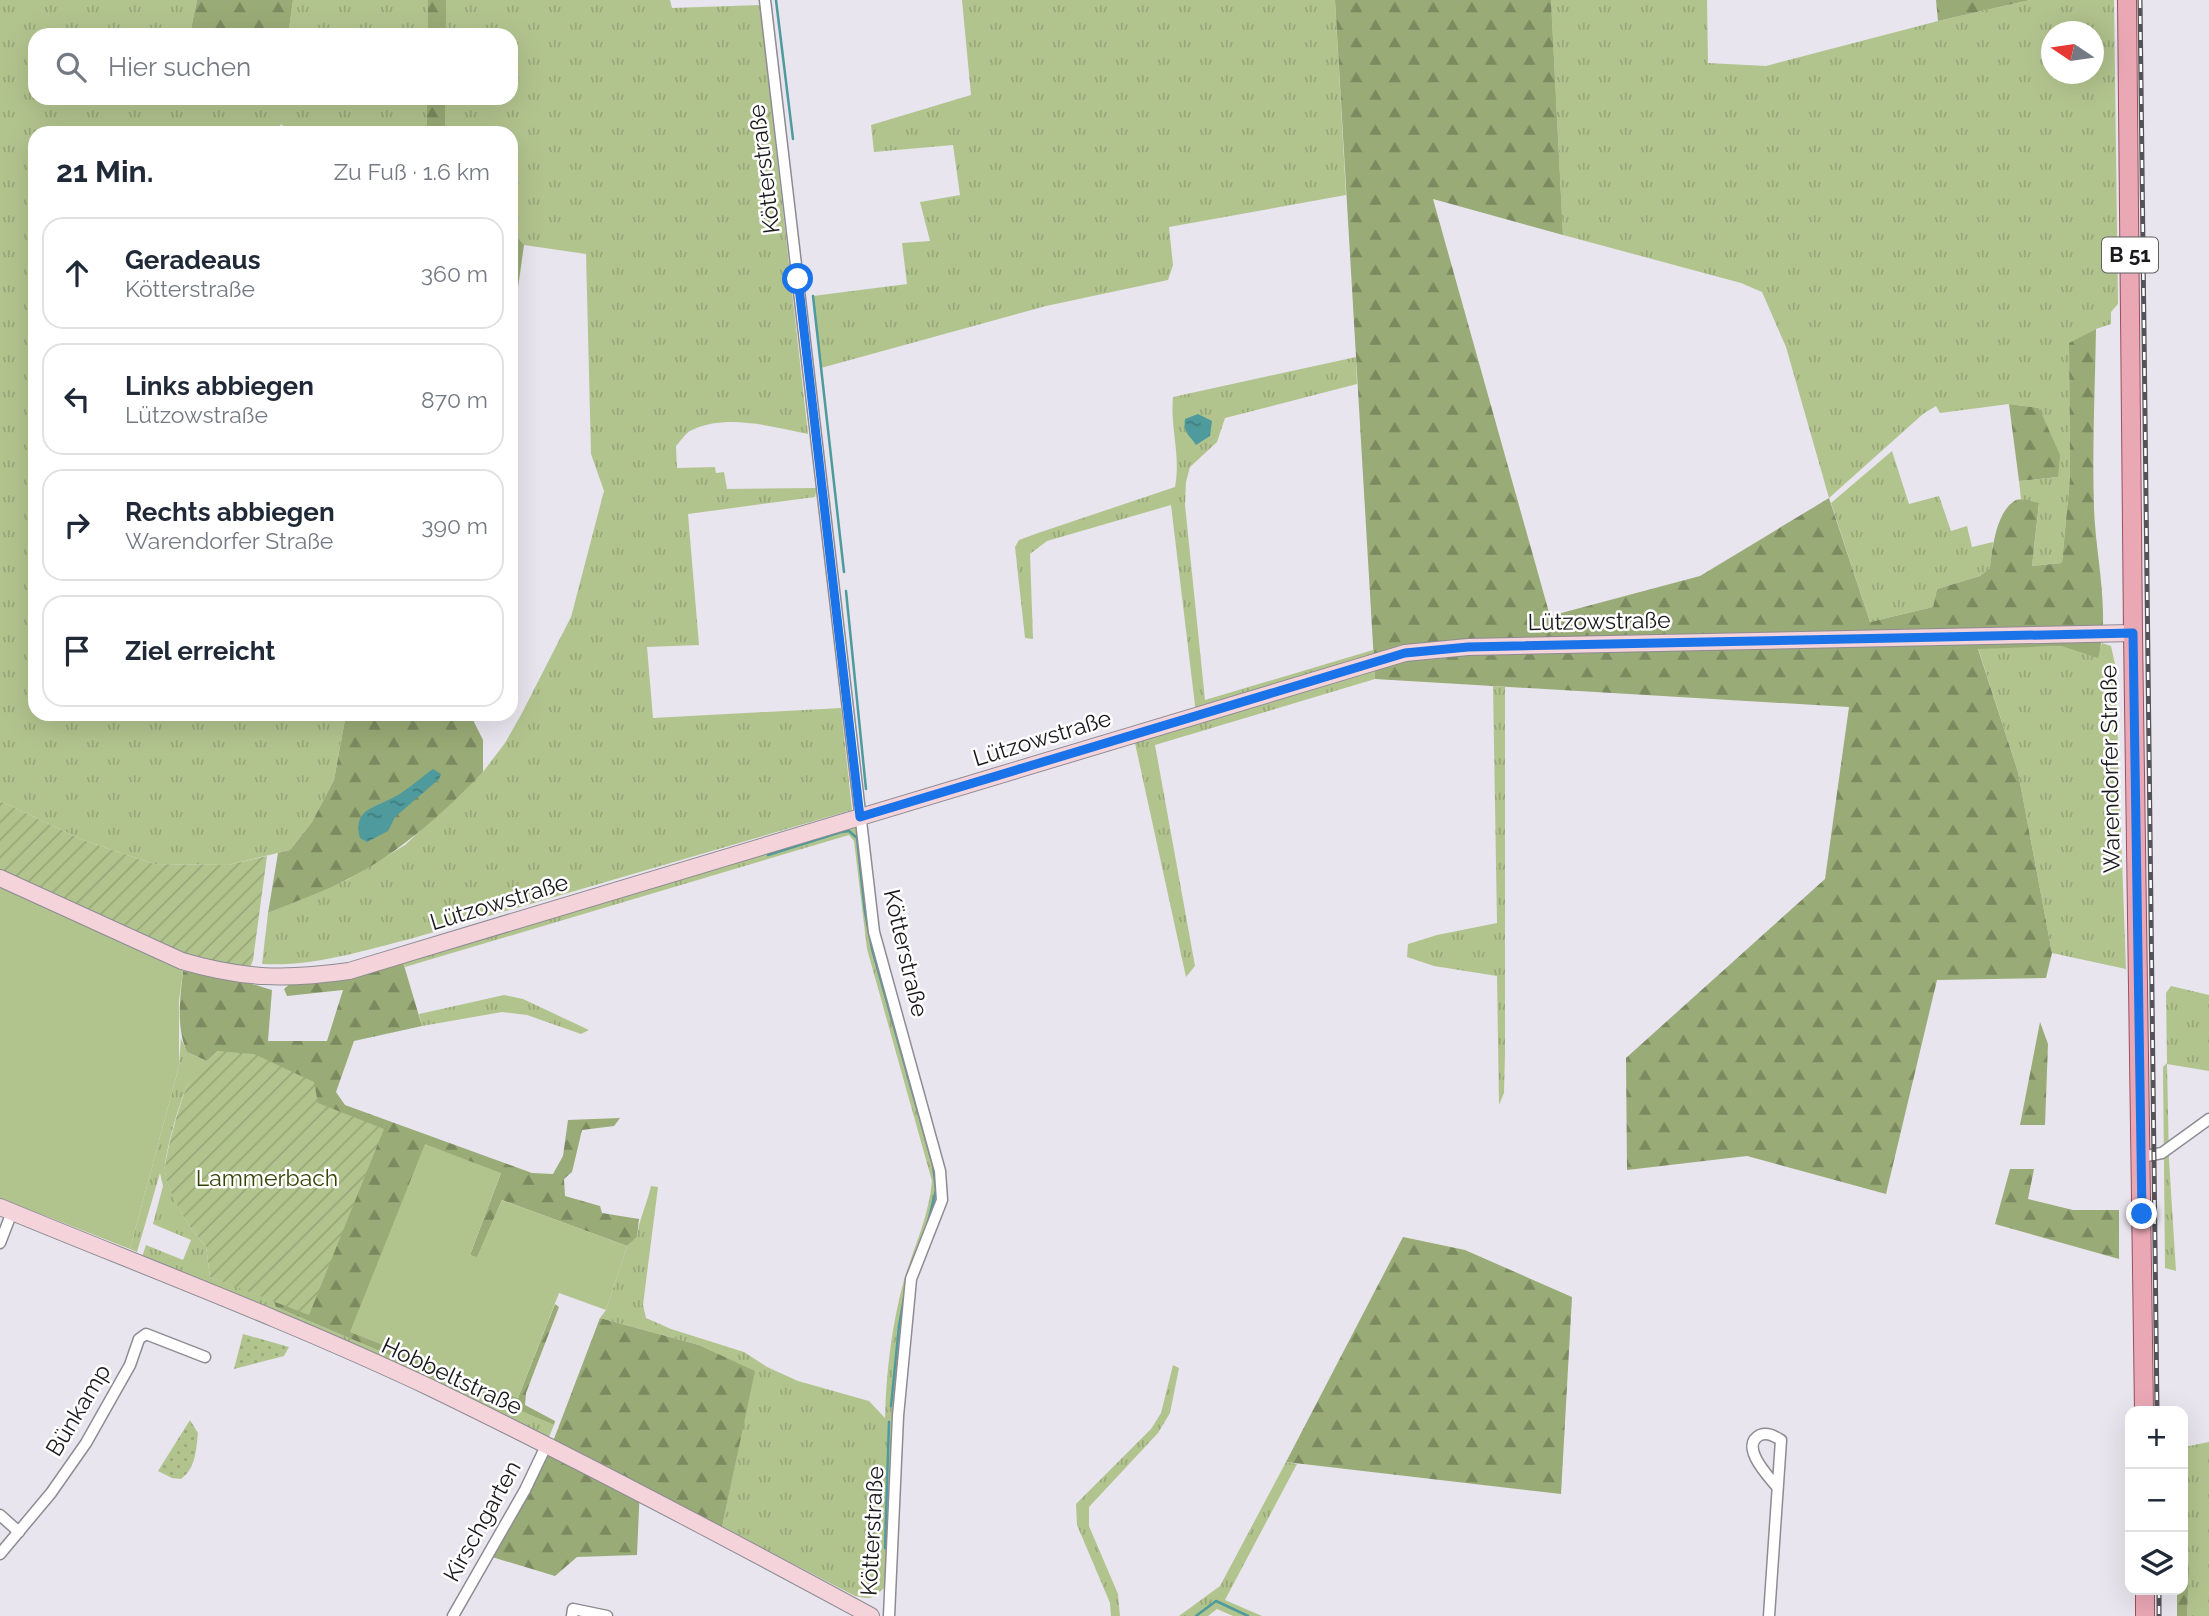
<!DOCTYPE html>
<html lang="de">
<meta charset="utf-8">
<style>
body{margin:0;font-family:Raleway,sans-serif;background:#f6f6f7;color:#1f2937}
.controls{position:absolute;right:21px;bottom:21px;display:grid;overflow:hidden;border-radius:14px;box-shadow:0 7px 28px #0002}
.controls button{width:63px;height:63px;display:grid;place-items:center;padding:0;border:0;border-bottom:2px solid #e0e1e3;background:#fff;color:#1f2937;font:35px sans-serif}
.compass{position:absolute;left:2041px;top:21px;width:63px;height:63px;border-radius:50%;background:#fff;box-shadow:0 7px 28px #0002;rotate:283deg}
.stop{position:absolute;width:21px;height:21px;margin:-16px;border:5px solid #1a73e8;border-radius:50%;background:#fff}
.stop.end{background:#1a73e8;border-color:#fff;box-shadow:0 2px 7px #0008}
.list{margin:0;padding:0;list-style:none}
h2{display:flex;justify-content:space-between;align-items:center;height:91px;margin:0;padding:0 28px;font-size:30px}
h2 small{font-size:23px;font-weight:400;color:#747a83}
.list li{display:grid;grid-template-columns:46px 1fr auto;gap:21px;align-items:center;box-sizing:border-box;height:112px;margin:0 14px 14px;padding:0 14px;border:2px solid #e0e1e3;border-radius:21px}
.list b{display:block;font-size:26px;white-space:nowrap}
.list p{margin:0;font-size:23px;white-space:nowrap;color:#747a83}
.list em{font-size:23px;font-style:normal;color:#747a83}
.icon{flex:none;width:38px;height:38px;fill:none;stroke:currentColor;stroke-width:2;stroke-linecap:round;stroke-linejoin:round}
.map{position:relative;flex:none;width:2209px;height:1616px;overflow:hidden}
.search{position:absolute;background:#fff;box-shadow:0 7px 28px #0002;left:28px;top:28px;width:490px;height:77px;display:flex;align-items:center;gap:18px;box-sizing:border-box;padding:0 24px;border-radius:21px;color:#747a83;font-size:26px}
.panel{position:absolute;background:#fff;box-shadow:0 7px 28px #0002;left:28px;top:126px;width:490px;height:595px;border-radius:21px}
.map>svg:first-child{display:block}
</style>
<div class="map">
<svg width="2209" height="1616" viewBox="0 0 2209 1616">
<defs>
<pattern id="grass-tufts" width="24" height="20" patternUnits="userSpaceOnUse" patternTransform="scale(1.75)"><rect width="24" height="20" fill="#b2c48e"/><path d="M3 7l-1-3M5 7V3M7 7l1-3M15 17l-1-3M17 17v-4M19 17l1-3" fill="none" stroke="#98a87a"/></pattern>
<pattern id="forest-firs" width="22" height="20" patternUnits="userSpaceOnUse" patternTransform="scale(1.75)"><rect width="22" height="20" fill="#99ab76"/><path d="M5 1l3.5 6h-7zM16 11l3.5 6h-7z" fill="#7c8a60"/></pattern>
<pattern id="park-dots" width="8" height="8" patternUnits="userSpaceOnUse" patternTransform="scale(1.75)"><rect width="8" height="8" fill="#b2c48e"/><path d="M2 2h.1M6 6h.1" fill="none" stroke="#98a87a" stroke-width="1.8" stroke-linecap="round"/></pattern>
<pattern id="garden-furrows" width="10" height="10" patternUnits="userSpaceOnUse" patternTransform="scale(1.75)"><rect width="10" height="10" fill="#b2c48e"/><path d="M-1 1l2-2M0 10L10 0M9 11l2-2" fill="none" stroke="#98a87a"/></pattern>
<pattern id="water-ripples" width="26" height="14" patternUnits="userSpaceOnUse" patternTransform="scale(1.75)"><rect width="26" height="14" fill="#4e9a9c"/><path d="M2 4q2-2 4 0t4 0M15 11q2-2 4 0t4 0" fill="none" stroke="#407d7e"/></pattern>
</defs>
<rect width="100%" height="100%" fill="#e8e5ee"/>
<g fill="url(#grass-tufts)" fill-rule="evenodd">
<path d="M0 0H197L190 34 237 30 257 35H35V98H427V133H291L281 124 277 133H35V714H346L334 780 312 822 290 850 228 865 154 864 83 840 0 801Z"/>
<path d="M293 0H428V35H288Z"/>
<path d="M446 0H670L672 8 760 5 808 434C772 427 727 413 692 430 685 433 681 441 676 446L677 468 715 467 716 473 724 472 727 489 817 488 815 497 688 514 699 645 647 647 653 718 841 708 852 810 410 939C362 951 312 967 262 964L268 913 347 880 405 845 483 772 505 743 522 713 571 617 604 491 591 454 586 254 524 245 511 229V133H445V98H511V35H446Z"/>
<path d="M962 0H1335L1346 195 1169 227 1173 265 1168 280 1046 306 821 368 813 296 907 284 902 243 930 241 920 202 960 195 953 145 874 152 871 125 971 95Z"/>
<path d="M1551 0H1707L1708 63 1766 66 1938 21 2030 0H2114L2118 304 2111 312V324L2096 329 2069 344 2070 477 2062 563 2032 566 2039 504 2021 499 2019 481 2058 477 2039 408 2009 404 1940 413 1936 406 1923 414 1829 498 1786 347 1762 292 1741 283 1563 235ZM2052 32H2094V74H2052Z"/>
<path d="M1356 357 1357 384 1225 418 1217 442 1190 467 1186 482 1185 505 1205 700 1373 650 1375 679 1155 745 1195 966 1186 977 1133 734 1196 714 1171 505 1047 541 1030 554 1033 639 1025 638 1015 547 1019 540 1038 533 1175 487C1181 454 1170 429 1173 397Z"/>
<path d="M1892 451 1909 504 1939 496 1951 531 1967 526 1972 547 1993 542 1990 568 1980 576 1937 589 1933 607 1870 622 1831 503Z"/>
<path d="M2102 643 2111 646 2115 664 2126 969 2052 953 2018 772 1978 648 2061 646 2097 657Z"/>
<path d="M1493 686 1505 687V1053L1504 1093 1499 1105 1497 976 1434 966 1407 957 1408 944 1437 935 1497 923Z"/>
<path d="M855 827 862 834 874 932 942 1200 911 1279 885 1587C873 1598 873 1600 855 1596L722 1527 754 1371 699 1345 600 1318 606 1310 627 1246 637 1237C639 1219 647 1204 651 1186L658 1187 643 1305 646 1318 671 1329 744 1352 767 1367 798 1381 869 1401 885 1418C886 1373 892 1323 904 1280 914 1247 929 1216 932 1181L867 949 854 841 849 835 405 967 403 962Z"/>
<path d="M2171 986 2209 995V1071L2167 1064 2169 1160 2176 1271 2165 1268 2163 1067 2167 1063 2166 993Z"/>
<path d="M504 995 523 999 589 1030 581 1034 527 1015 502 1012 422 1026 419 1014Z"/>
<path d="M181 1038 187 1052 207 1061C204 1065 198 1068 195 1072 183 1086 165 1151 165 1170 166 1189 192 1234 206 1246L210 1277 273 1300 276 1307 554 1425 549 1437 418 1374 141 1260 146 1245 183 1260 191 1240 153 1224 163 1186 160 1173 137 1252 130 1249 179 1066Z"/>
<path d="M1173 1365 1179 1368 1170 1413 1158 1433 1089 1507V1526L1118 1594 1120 1616H1111L1110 1603 1077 1525 1076 1504 1151 1429 1161 1413Z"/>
<path d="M2209 1442V1616H2187L2189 1572 2184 1447Z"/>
<path d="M1286 1462 1297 1464 1225 1600 1262 1616H1233L1217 1609 1208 1616H1179L1220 1586Z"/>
</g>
<g fill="url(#forest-firs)">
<path d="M197 0H293L288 35H257L237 30 190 34Z"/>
<rect x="428" y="0" width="18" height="35"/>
<path d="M1335 0H1551L1563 235 1433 199 1550 616 1700 576 1829 498 1870 622 1933 607 1937 589 1980 576 1990 568C1992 550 1996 514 2013 502 2020 496 2032 502 2039 503L2032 566 2062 563 2070 477 2069 343 2096 329C2095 388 2092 448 2094 507 2095 554 2111 613 2098 658L2061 646 1978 649 2018 772 2052 953 2046 978 1937 980 1886 1194 1747 1156 1627 1170 1626 1058 1825 879 1849 707 1375 679Z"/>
<path d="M1936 0H2030L1938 21Z"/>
<rect x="427" y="98" width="18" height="35"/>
<path d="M511 229 524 245 511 338Z"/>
<path d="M2009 404 2039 408 2060 455 2058 477 2019 481Z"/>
<path d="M346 714H470L483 740V772C442 814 401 852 348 879 323 892 294 902 268 913L278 853 290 850 312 822 334 780Z"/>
<path d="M403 962 422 1026 354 1041 336 1092 345 1105 532 1173 553 1174 563 1156 568 1120 620 1118 614 1126 582 1130 572 1172 564 1179 565 1196 600 1206 602 1213 639 1219 637 1237 627 1246 502 1200 477 1258 470 1255 501 1173 351 1332 518 1398 555 1304 559 1307 526 1393 525 1405 555 1421 554 1425 276 1307 273 1300 309 1314 317 1103 218 1051 207 1061 187 1052C176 1027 180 999 183 971L252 984 272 990 268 1041H327L343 990 287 996 284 989 291 983Z"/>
<path d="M2040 1022 2048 1044 2045 1125H2020Z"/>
<path d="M2010 1169H2034L2028 1199 2073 1210H2119V1259L1995 1224Z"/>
<path d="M1403 1237 1465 1250 1572 1297 1561 1494 1286 1462Z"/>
<path d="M600 1318 699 1345 755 1371 722 1527 640 1486 637 1555 577 1557 555 1576 492 1557 549 1452Z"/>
<path d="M2183 1447 2189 1572 2187 1616H2177V1590H2183Z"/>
</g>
<g fill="url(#park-dots)">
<path d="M243 1334 289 1347 284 1356 234 1369Z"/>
<path d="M190 1420 198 1433C196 1450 196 1468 181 1479L172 1478 158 1471Z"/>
</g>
<g fill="url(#garden-furrows)">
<path d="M0 801 83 840 154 864 228 865 267 856 253 960 249 970 183 956 0 872Z"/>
<path d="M218 1051 254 1054 314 1082 318 1103 384 1129 309 1315 210 1277 206 1246C192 1234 166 1190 165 1171 165 1153 184 1086 194 1072 200 1065 211 1058 218 1051Z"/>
</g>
<g fill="#b2c48e">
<path d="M0 886 183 971 179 1001V1066L130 1249 0 1198Z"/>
<path d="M425 1144 501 1173 470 1255 477 1257 502 1200 627 1246 606 1310 559 1293 518 1398 350 1332Z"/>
</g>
<g fill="url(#water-ripples)">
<path d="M1198 414 1212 421 1210 436 1196 445C1189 434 1183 433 1185 419Z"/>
<path d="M433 769 441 774 439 779 395 817 388 831 367 842 360 838C352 808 376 808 396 796 409 789 420 778 433 769Z"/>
</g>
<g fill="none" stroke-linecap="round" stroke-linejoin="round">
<g stroke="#4e9a9c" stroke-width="2.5">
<path d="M776 0 793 139"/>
<path d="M813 296 844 572"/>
<path d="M846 591 866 789"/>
<path d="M768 855 841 832 849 831 857 838 865 912 872 949 933 1165 936 1190 928 1222"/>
<path d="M891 1406 899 1326 904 1298"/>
<path d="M885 1548 889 1422"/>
<path d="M1196 1616 1216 1601 1248 1616"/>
</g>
<g stroke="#8e8b93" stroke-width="13">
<g id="street">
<path d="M765 0 874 932 940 1171 942 1200 911 1279 898 1416 889 1616"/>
<path d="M2141 1157 2162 1153 2209 1119"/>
<path d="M0 1243 12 1212"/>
<path d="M0 1515 19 1532"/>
<path d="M0 1554 51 1493 86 1443 130 1365 139 1339 146 1334 205 1357"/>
<path d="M453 1616 525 1490 546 1446"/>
<path d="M572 1616 573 1609 607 1616"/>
<path d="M1769 1616 1781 1440C1774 1436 1768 1432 1760 1435 1739 1446 1768 1476 1777 1487"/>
</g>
</g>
<g stroke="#8e8b93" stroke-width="18">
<g id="secondary">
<path d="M0 878 182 961C243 979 286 980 349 971L1405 653 1468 647 2133 633"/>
<path d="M0 1207C143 1266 289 1321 429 1387 578 1459 725 1537 871 1616"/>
</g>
</g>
<g stroke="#98505f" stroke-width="20">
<g id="primary">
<path d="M2127 0 2133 633 2144 1411"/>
<path d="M2145 1590V1616"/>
</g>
</g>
<use href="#street" stroke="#fff" stroke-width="10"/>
<use href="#secondary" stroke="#f4d4da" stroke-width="16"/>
<use href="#primary" stroke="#eaa8b5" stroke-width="18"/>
<g stroke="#545358" stroke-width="5">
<g id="rail">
<path d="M2140 0 2157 1411"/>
<path d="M2159 1590V1616"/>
</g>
</g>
<use href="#rail" stroke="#fff" stroke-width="2.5" stroke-dasharray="8" stroke-linecap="butt"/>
</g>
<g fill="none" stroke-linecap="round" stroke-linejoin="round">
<path stroke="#1a73e8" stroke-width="9" d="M798 279 860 817 1405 653 1468 647 2133 633 2142 1214"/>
</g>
<g text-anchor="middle" stroke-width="5" stroke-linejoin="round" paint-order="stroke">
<rect fill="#fff" stroke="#5f5e60" stroke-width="2" x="2102" y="237.5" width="56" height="35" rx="5"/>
<g font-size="21" font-weight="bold" fill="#1a191c">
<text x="2130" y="262">B 51</text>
</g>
<g font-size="23" fill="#1a191c" stroke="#fff">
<text transform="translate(764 169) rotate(-97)" y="8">Kötterstraße</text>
<text transform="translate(1599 621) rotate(-1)" y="8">Lützowstraße</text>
<text transform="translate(1042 738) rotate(-17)" y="8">Lützowstraße</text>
<text transform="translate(2110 769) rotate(-91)" y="8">Warendorfer Straße</text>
<text transform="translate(499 902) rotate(-17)" y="8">Lützowstraße</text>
<text transform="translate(906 953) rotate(77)" y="8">Kötterstraße</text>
<text transform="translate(452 1376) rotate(25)" y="8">Hobbeltstraße</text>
<text transform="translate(78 1410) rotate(-59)" y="8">Bünkamp</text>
<text transform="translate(482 1521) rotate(-61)" y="8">Kirschgarten</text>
<text transform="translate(872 1531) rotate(-87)" y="8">Kötterstraße</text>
</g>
<g font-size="23" fill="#354507" stroke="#fff">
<text x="267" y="1186">Lammerbach</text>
</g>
</g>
</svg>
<div class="controls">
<button>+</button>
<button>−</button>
<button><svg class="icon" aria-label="layers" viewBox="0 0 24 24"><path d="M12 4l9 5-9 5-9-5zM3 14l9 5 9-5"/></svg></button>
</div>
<svg class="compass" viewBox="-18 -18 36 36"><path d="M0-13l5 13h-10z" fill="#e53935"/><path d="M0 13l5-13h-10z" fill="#747a83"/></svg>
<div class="stop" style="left:798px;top:279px"></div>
<div class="stop end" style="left:2142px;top:1214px"></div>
<div class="search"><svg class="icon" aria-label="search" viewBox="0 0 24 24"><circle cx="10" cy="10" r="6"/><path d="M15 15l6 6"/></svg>Hier suchen</div>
<section class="panel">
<h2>21 Min.<small>Zu Fuß · 1.6 km</small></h2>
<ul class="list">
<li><svg class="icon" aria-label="ahead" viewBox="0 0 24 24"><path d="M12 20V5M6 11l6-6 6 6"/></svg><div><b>Geradeaus</b><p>Kötterstraße</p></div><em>360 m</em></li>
<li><svg class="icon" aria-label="left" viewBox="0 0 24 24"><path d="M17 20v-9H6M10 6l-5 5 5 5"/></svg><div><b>Links abbiegen</b><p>Lützowstraße</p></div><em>870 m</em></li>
<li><svg class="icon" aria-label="right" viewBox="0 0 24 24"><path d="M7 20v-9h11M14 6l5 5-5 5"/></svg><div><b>Rechts abbiegen</b><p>Warendorfer Straße</p></div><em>390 m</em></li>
<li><svg class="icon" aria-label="arrive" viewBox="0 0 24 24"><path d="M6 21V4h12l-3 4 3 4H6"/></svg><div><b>Ziel erreicht</b></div></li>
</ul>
</section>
</div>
